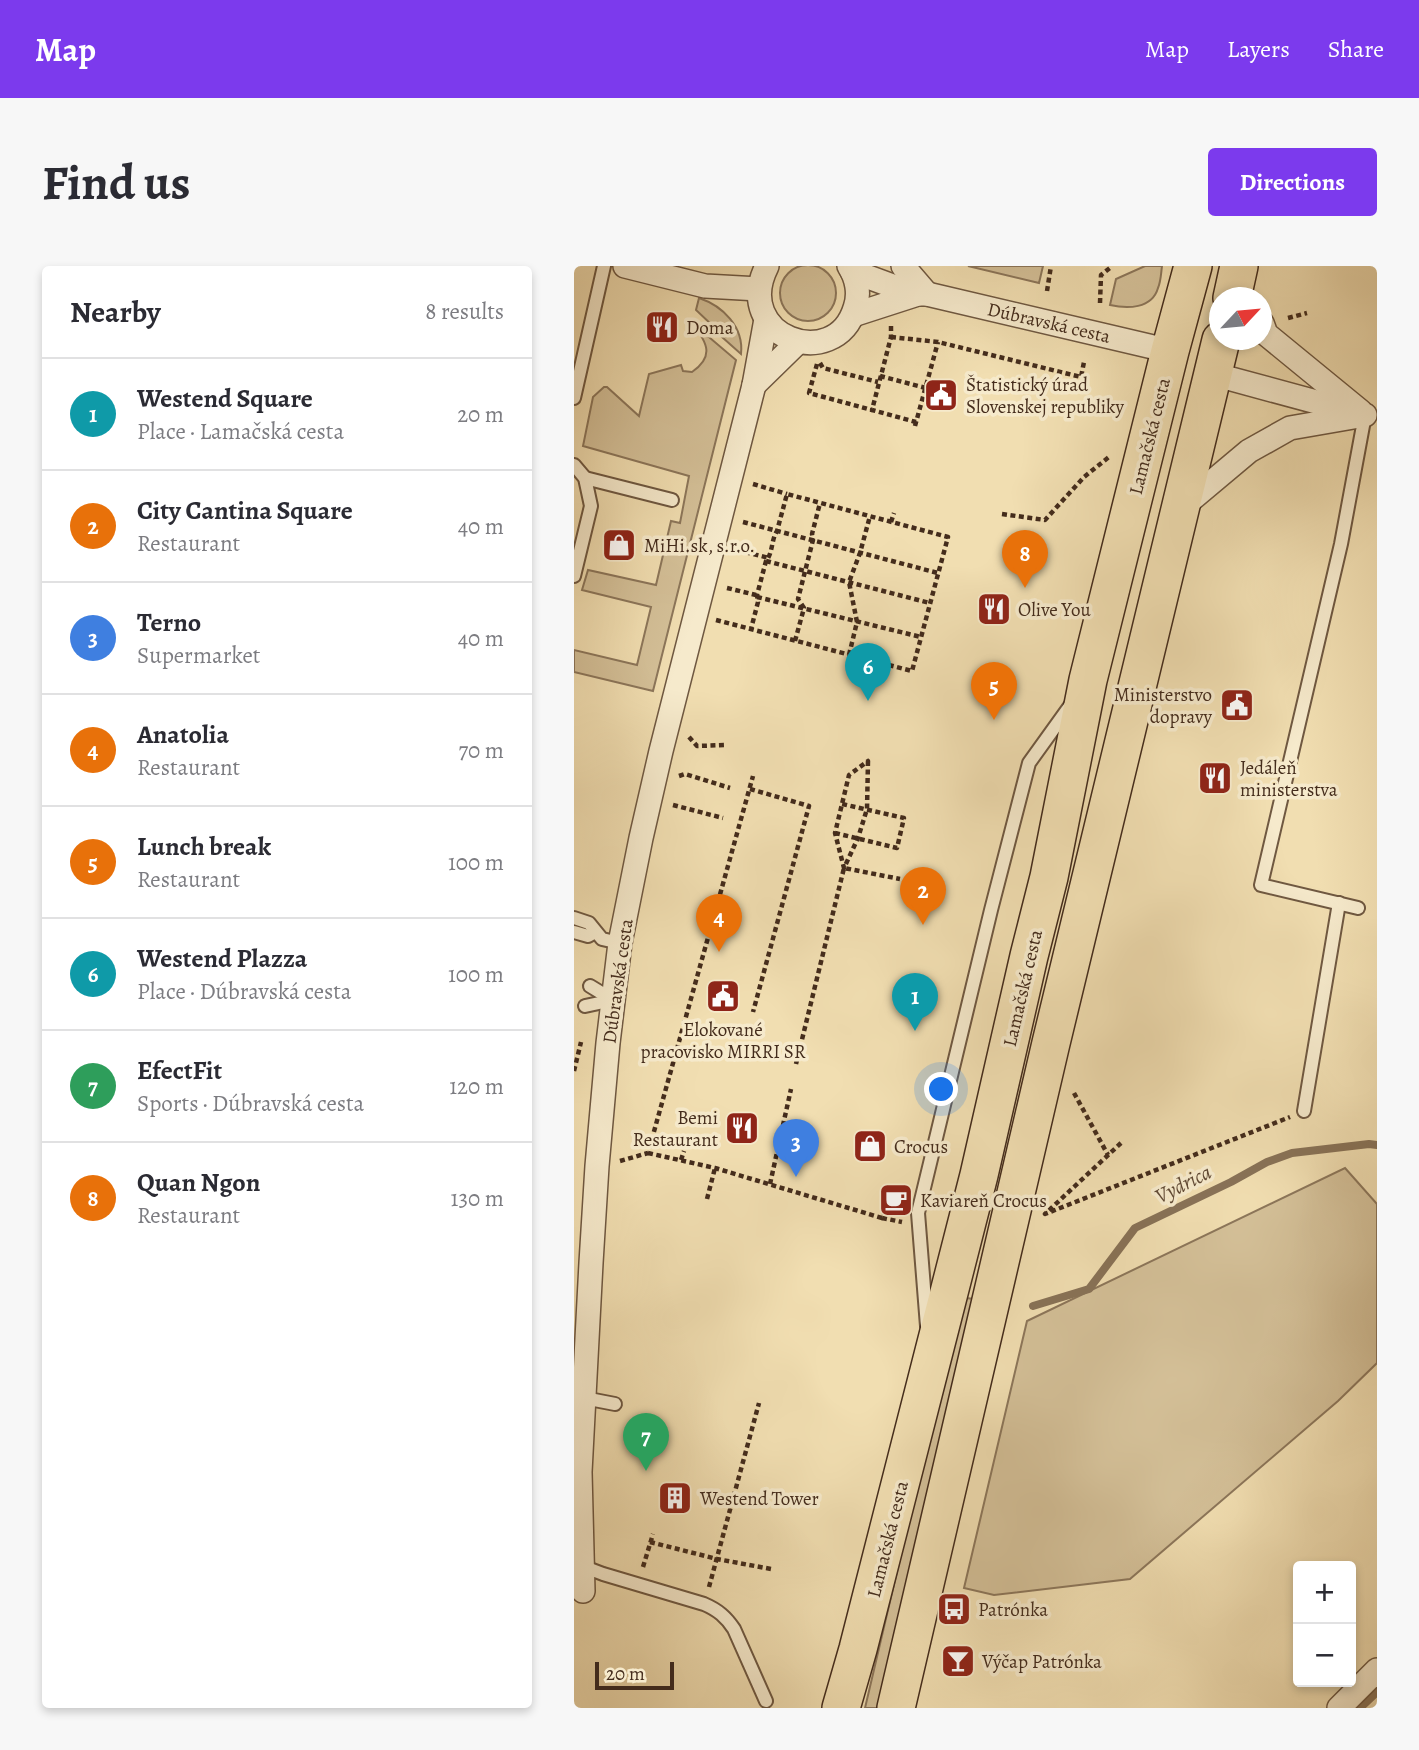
<!DOCTYPE html>
<meta charset="utf-8">
<style>
body{margin:0;font-family:Alegreya,serif;background:#f7f7f7;color:#2b2b33}
.controls{position:absolute;right:21px;bottom:21px;display:grid;overflow:hidden;border-radius:7px;box-shadow:0 4px 10px #0003}
.controls button{width:63px;height:63px;display:grid;place-items:center;padding:0;border:0;border-bottom:2px solid #e1e1e2;background:#fff;color:#2b2b33;font:35px sans-serif}
.compass{position:absolute;left:635px;top:21px;width:63px;height:63px;border-radius:50%;background:#fff;box-shadow:0 4px 10px #0003;rotate:64deg}
.scale{position:absolute;left:21px;bottom:18px;width:79px;box-sizing:border-box;padding-left:7px;border:4px solid #442c1c;border-top:0;font-size:19px;line-height:24px;white-space:nowrap;color:#442c1c;-webkit-text-stroke:5px #f6eacc;paint-order:stroke}
.you{position:absolute;left:368px;top:824px;width:24px;height:24px;margin:-18px;border:5px solid #fff;border-radius:50%;background:#1a73e8;box-shadow:0 0 0 10px #1a73e833}
.badge{display:grid;place-items:center;width:46px;height:46px;border-radius:50%;background:#7c3aed;color:#fff;font-size:23px;font-weight:700}
.pin{position:absolute;translate:-50% -58px;filter:drop-shadow(0 2px 4px #0008)}
.pin::after{content:'';position:absolute;top:37px;width:24px;height:21px;background:inherit;clip-path:polygon(0 0,100% 0,50% 100%)}
.list{margin:0;padding:0;list-style:none}
h2{display:flex;justify-content:space-between;align-items:center;height:91px;margin:0;padding:0 28px;font-size:30px}
h2 small{font-size:23px;font-weight:400;color:#7c7c81}
.list li{display:grid;grid-template-columns:46px 1fr auto;gap:21px;align-items:center;box-sizing:border-box;height:112px;padding:0 28px;border-top:2px solid #e1e1e2}
.list b{display:block;font-size:26px;white-space:nowrap}
.list p{margin:0;font-size:23px;white-space:nowrap;color:#7c7c81}
.list em{font-size:23px;font-style:normal;color:#7c7c81}
.map{position:relative;flex:none;width:803px;height:1442px;overflow:hidden;border-radius:7px}
header{display:flex;align-items:center;gap:42px;box-sizing:border-box;height:98px;padding:0 35px;background:#7c3aed;color:#fff}
header strong{font-size:33px}
nav{display:flex;gap:38px;margin-inline-start:auto;font-size:24px}
.intro{display:flex;align-items:center;justify-content:space-between;box-sizing:border-box;height:168px;padding:0 42px}
h1{margin:0;font-size:49px}
.button{padding:18px 32px;border-radius:7px;background:#7c3aed;color:#fff;font-size:24px;font-weight:700}
main{display:flex;gap:42px;padding:0 42px}
aside{flex:1;background:#fff;border-radius:7px;box-shadow:0 4px 10px #0003}
.map>svg:first-child{display:block}
</style>
<header>
<strong>Map</strong>
<nav><a>Map</a><a>Layers</a><a>Share</a></nav>
</header>
<div class="intro"><h1>Find us</h1><a class="button">Directions</a></div>
<main>
<aside>
<h2>Nearby<small>8 results</small></h2>
<ul class="list">
<li><span class="badge" style="background:#0f9aa8">1</span><div><b>Westend Square</b><p>Place · Lamačská cesta</p></div><em>20 m</em></li>
<li><span class="badge" style="background:#e8710a">2</span><div><b>City Cantina Square</b><p>Restaurant</p></div><em>40 m</em></li>
<li><span class="badge" style="background:#3f7fe0">3</span><div><b>Terno</b><p>Supermarket</p></div><em>40 m</em></li>
<li><span class="badge" style="background:#e8710a">4</span><div><b>Anatolia</b><p>Restaurant</p></div><em>70 m</em></li>
<li><span class="badge" style="background:#e8710a">5</span><div><b>Lunch break</b><p>Restaurant</p></div><em>100 m</em></li>
<li><span class="badge" style="background:#0f9aa8">6</span><div><b>Westend Plazza</b><p>Place · Dúbravská cesta</p></div><em>100 m</em></li>
<li><span class="badge" style="background:#2e9e5b">7</span><div><b>EfectFit</b><p>Sports · Dúbravská cesta</p></div><em>120 m</em></li>
<li><span class="badge" style="background:#e8710a">8</span><div><b>Quan Ngon</b><p>Restaurant</p></div><em>130 m</em></li>
</ul>
</aside>
<div class="map">
<svg width="803" height="1442" viewBox="0 0 803 1442">
<rect width="100%" height="100%" fill="#f1deb1"/>
<filter id="stains"><feTurbulence type="fractalNoise" baseFrequency=".00286" numOctaves="4"/><feColorMatrix values="0 0 0 0 .2 0 0 0 0 .09 0 0 0 0 .02 0 0 0 .5 -.17"/></filter>
<radialGradient id="worn" r=".72"><stop offset=".6" stop-color="#630" stop-opacity="0"/><stop offset="1" stop-color="#630" stop-opacity=".3"/></radialGradient>
<g fill="#d4c098" stroke="#8c765a" stroke-width="2">
<circle cx="234" cy="27" r="28"/>
<path d="M394 0H469L465 17Z"/>
<path d="M571 0H588C587 7 587 15 584 22 578 43 553 43 536 39L542 13Z"/>
<path d="M125 32C149 40 170 61 167 88L139 63 140 61 122 44Z"/>
<path d="M116 55 162 94 79 425 0 406V384L63 399 77 341 8 324 14 304 82 319 97 255 106 257 115 210 9 180 19 131 30 121H33L65 150 75 108 107 99 109 105 118 106C143 89 131 74 116 55Z"/>
<path d="M771 902 803 938V1097L764 1135 556 1313 420 1329 390 1322 453 1055Z"/>
<path d="M391 1032 401 1033 304 1442H291L352 1182Z"/>
</g>
<g fill="none" stroke-linecap="round" stroke-linejoin="round">
<g stroke="#887257" stroke-width="8">
<path d="M459 1040 515 1023 561 962 657 916 693 896 718 887 795 878 803 879"/>
<path d="M786 1442 803 1426"/>
</g>
<g stroke="#6f5841" stroke-width="16">
<g id="lane">
<path d="M0 132 30 0"/>
<path d="M0 199 11 212 17 240 0 310"/>
<path d="M11 212 98 234"/>
<path d="M784 642 687 619 767 278 791 149"/>
<path d="M0 652 15 657 28 673 46 677"/>
<path d="M0 666 14 670 21 666"/>
<path d="M16 720 39 734"/>
<path d="M11 740 39 734"/>
<path d="M730 845 765 637"/>
<path d="M353 1060 344 947 417 644 455 497 496 440"/>
<path d="M10 1132 41 1138"/>
<path d="M8 1300 29 1308 130 1338C144 1344 152 1351 160 1363L192 1435"/>
</g>
</g>
<g stroke="#6f5841" stroke-width="26">
<g id="street">
<path d="M51 0 131 20 185 23"/>
<path d="M193 0C157 71 261 108 281 42 286 28 283 12 275 0"/>
<path d="M329 0 353 28"/>
<path d="M278 5 324 22 344 28"/>
<path d="M279 49 344 28H353L596 85"/>
<path d="M688 57 692 68 786 145"/>
<path d="M639 108 783 147"/>
<path d="M180 119 224 76"/>
<path d="M607 242 675 185 716 162 791 149"/>
<path d="M9 1325 6 1206 17 997 23 900 34 777 46 677 67 572 87 485 180 119 192 53"/>
<path d="M765 1442 803 1404"/>
</g>
</g>
<g stroke="#442c1c" stroke-width="40">
<g id="primary">
<path d="M658 32 665 0"/>
<path d="M267 1442 284 1383 405 909 455 690 475 611 514 414 596 85 619 0"/>
<path d="M322 1442 477 777 647 74"/>
</g>
</g>
<g stroke="#442c1c" stroke-width="4.5" stroke-dasharray="5 3.5" stroke-linecap="butt">
<path d="M473 25 477 0"/>
<path d="M526 37 527 9 537 1"/>
<path d="M714 52 733 47"/>
<path d="M317 60V71L298 144 342 156"/>
<path d="M317 71 364 76 507 111 510 96"/>
<path d="M246 97 249 102 304 116"/>
<path d="M243 98 235 127 298 144"/>
<path d="M306 110 352 122"/>
<path d="M341 160 364 76"/>
<path d="M179 218 213 228"/>
<path d="M428 248 471 254 510 211 535 191"/>
<path d="M169 256 364 307"/>
<path d="M317 256 320 247"/>
<path d="M163 284 195 292"/>
<path d="M192 295 356 337"/>
<path d="M153 322 182 329"/>
<path d="M183 331 347 371"/>
<path d="M142 354 338 405 374 271 213 228 203 265C197 274 199 287 192 295L183 329 184 336 177 363"/>
<path d="M221 375 230 342 224 333 239 274 238 268 246 237"/>
<path d="M275 389 283 356 275 316 286 287 296 250"/>
<path d="M115 471 123 480 150 479"/>
<path d="M294 495 293 543 284 572 270 602 261 567 275 509Z"/>
<path d="M105 510 111 508 156 522"/>
<path d="M176 523 235 540 179 746"/>
<path d="M99 539 149 552"/>
<path d="M261 567 323 582 330 552 268 538"/>
<path d="M222 798 270 602 326 613"/>
<path d="M0 805 7 776"/>
<path d="M500 827 534 889"/>
<path d="M547 877 471 948 716 851"/>
<path d="M74 887 141 902 308 952 311 945"/>
<path d="M107 894 110 885"/>
<path d="M46 895 74 887 179 510"/>
<path d="M196 918 217 823"/>
<path d="M133 933 141 902"/>
<path d="M308 952 328 956"/>
<path d="M76 1276 143 1293 197 1303"/>
<path d="M69 1301 79 1268"/>
<path d="M135 1321 185 1137"/>
</g>
<use href="#lane" stroke="#f6eacc" stroke-width="12"/>
<use href="#street" stroke="#f6eacc" stroke-width="23"/>
<use href="#primary" stroke="#f1deb1" stroke-width="37"/>
</g>
<defs>
<g id="restaurant-square" transform="scale(1.75)"><rect x="-9" y="-9" width="18" height="18" rx="4" fill="#8f2418" stroke="#f6eacc"/><path d="M-5-6h1v4h1v-4h1v4h1v-4h1v5L-1.5 .5V6h-2V.5L-5-1ZM5-6V6H3V1.5H1.5Q1.5-4 5-6Z" fill="#fff"/></g>
<g id="civic-square" transform="scale(1.75)"><rect x="-9" y="-9" width="18" height="18" rx="4" fill="#8f2418" stroke="#f6eacc"/><path d="M-.6-6.5H3V-4.5H.6V-3L4-1V1h2V6H-6V1h2V-1L-.6-3ZM-1.2 2.5V6h2.4V2.5Z" fill="#fff"/></g>
<g id="shop-square" transform="scale(1.75)"><rect x="-9" y="-9" width="18" height="18" rx="4" fill="#8f2418" stroke="#f6eacc"/><path d="M-5-2.5h2.3a2.7 3.5 0 0 1 5.4 0H5L5.5 6h-11ZM-1.5-2.5h3a1.5 2.3 0 0 0-3 0Z" fill="#fff"/></g>
<g id="cafe-square" transform="scale(1.75)"><rect x="-9" y="-9" width="18" height="18" rx="4" fill="#8f2418" stroke="#f6eacc"/><path d="M-5.5-4.5H6V0H3Q3 3.5 0 3.5H-2.5Q-5.5 3.5-5.5 0ZM3-3.2v2h1.7v-2ZM-6 4.5H4V6H-6Z" fill="#fff"/></g>
<g id="building-square" transform="scale(1.75)"><rect x="-9" y="-9" width="18" height="18" rx="4" fill="#8f2418" stroke="#f6eacc"/><path d="M-4-6H4V6H1V3H-1V6H-4ZM-2.5-4.3h1.7v1.8h-1.7ZM.8-4.3h1.7v1.8H.8ZM-2.5-1h1.7V.8h-1.7ZM.8-1h1.7V.8H.8Z" fill="#fff"/></g>
<g id="bus-square" transform="scale(1.75)"><rect x="-9" y="-9" width="18" height="18" rx="4" fill="#8f2418" stroke="#f6eacc"/><path d="M-5-6H5V4H4V6H2V4H-2V6H-4V4H-5ZM-3.5-4V0h7V-4ZM-3.5 1.2v1.5H-2V1.2ZM2 1.2v1.5H3.5V1.2Z" fill="#fff"/></g>
<g id="bar-square" transform="scale(1.75)"><rect x="-9" y="-9" width="18" height="18" rx="4" fill="#8f2418" stroke="#f6eacc"/><path d="M-6-5H6L.8 .8V4.5H3.5V6h-7V4.5H-.8V.8Z" fill="#fff"/></g>
</defs>
<g fill-rule="evenodd">
<use href="#restaurant-square" x="88" y="61"/>
<use href="#civic-square" x="367" y="129"/>
<use href="#shop-square" x="45" y="279"/>
<use href="#restaurant-square" x="420" y="343"/>
<use href="#civic-square" x="663" y="439"/>
<use href="#restaurant-square" x="641" y="512"/>
<use href="#civic-square" x="149" y="730"/>
<use href="#restaurant-square" x="168" y="862"/>
<use href="#shop-square" x="296" y="880"/>
<use href="#cafe-square" x="322" y="934"/>
<use href="#building-square" x="101" y="1232"/>
<use href="#bus-square" x="380" y="1343"/>
<use href="#bar-square" x="384" y="1395"/>
</g>
<g text-anchor="middle" stroke-width="7" stroke-linejoin="round" paint-order="stroke">
<g font-size="19" fill="#442c1c" stroke="#f6eacc">
<text transform="translate(475 56) rotate(13)" y="7">Dúbravská cesta</text>
<text transform="translate(575 170) rotate(-76)" y="7">Lamačská cesta</text>
<text transform="translate(43 715) rotate(-82)" y="7">Dúbravská cesta</text>
<text transform="translate(448 722) rotate(-77)" y="7">Lamačská cesta</text>
<text transform="translate(313 1273) rotate(-76)" y="7">Lamačská cesta</text>
</g>
<g font-size="19" fill="#442c1c" stroke="#f6eacc" text-anchor="start">
<text x="112" y="68">Doma</text>
<text x="392" y="125">Štatistický úrad<tspan x="392" dy="22">Slovenskej republiky</tspan></text>
<text x="70" y="286">MiHi.sk, s.r.o.</text>
<text x="444" y="350">Olive You</text>
<text x="638" y="435" text-anchor="end">Ministerstvo<tspan x="638" dy="22">dopravy</tspan></text>
<text x="666" y="508">Jedáleň<tspan x="666" dy="22">ministerstva</tspan></text>
<text x="149" y="770" text-anchor="middle">Elokované<tspan x="149" dy="22">pracovisko MIRRI SR</tspan></text>
<text x="144" y="858" text-anchor="end">Bemi<tspan x="144" dy="22">Restaurant</tspan></text>
<text x="320" y="887">Crocus</text>
<text x="346" y="941">Kaviareň Crocus</text>
<text x="126" y="1239">Westend Tower</text>
<text x="404" y="1350">Patrónka</text>
<text x="408" y="1402">Výčap Patrónka</text>
</g>
<g font-size="21" font-style="italic" fill="#604934" stroke="#f6eacc">
<text transform="translate(609 918) rotate(-27)" y="7">Vydrica</text>
</g>
</g>
<rect width="100%" height="100%" filter="url(#stains)"/>
<rect width="100%" height="100%" fill="url(#worn)"/>
</svg>
<div class="controls">
<button>+</button>
<button>−</button>
</div>
<svg class="compass" viewBox="-18 -18 36 36"><path d="M0-13l5 13h-10z" fill="#e53935"/><path d="M0 13l5-13h-10z" fill="#7c7c81"/></svg>
<div class="scale">20 m</div>
<div class="you"></div>
<div class="pin badge" style="left:341px;top:765px;background:#0f9aa8">1</div>
<div class="pin badge" style="left:349px;top:659px;background:#e8710a">2</div>
<div class="pin badge" style="left:222px;top:911px;background:#3f7fe0">3</div>
<div class="pin badge" style="left:145px;top:686px;background:#e8710a">4</div>
<div class="pin badge" style="left:420px;top:454px;background:#e8710a">5</div>
<div class="pin badge" style="left:294px;top:435px;background:#0f9aa8">6</div>
<div class="pin badge" style="left:72px;top:1205px;background:#2e9e5b">7</div>
<div class="pin badge" style="left:451px;top:322px;background:#e8710a">8</div>
</div>
</main>
